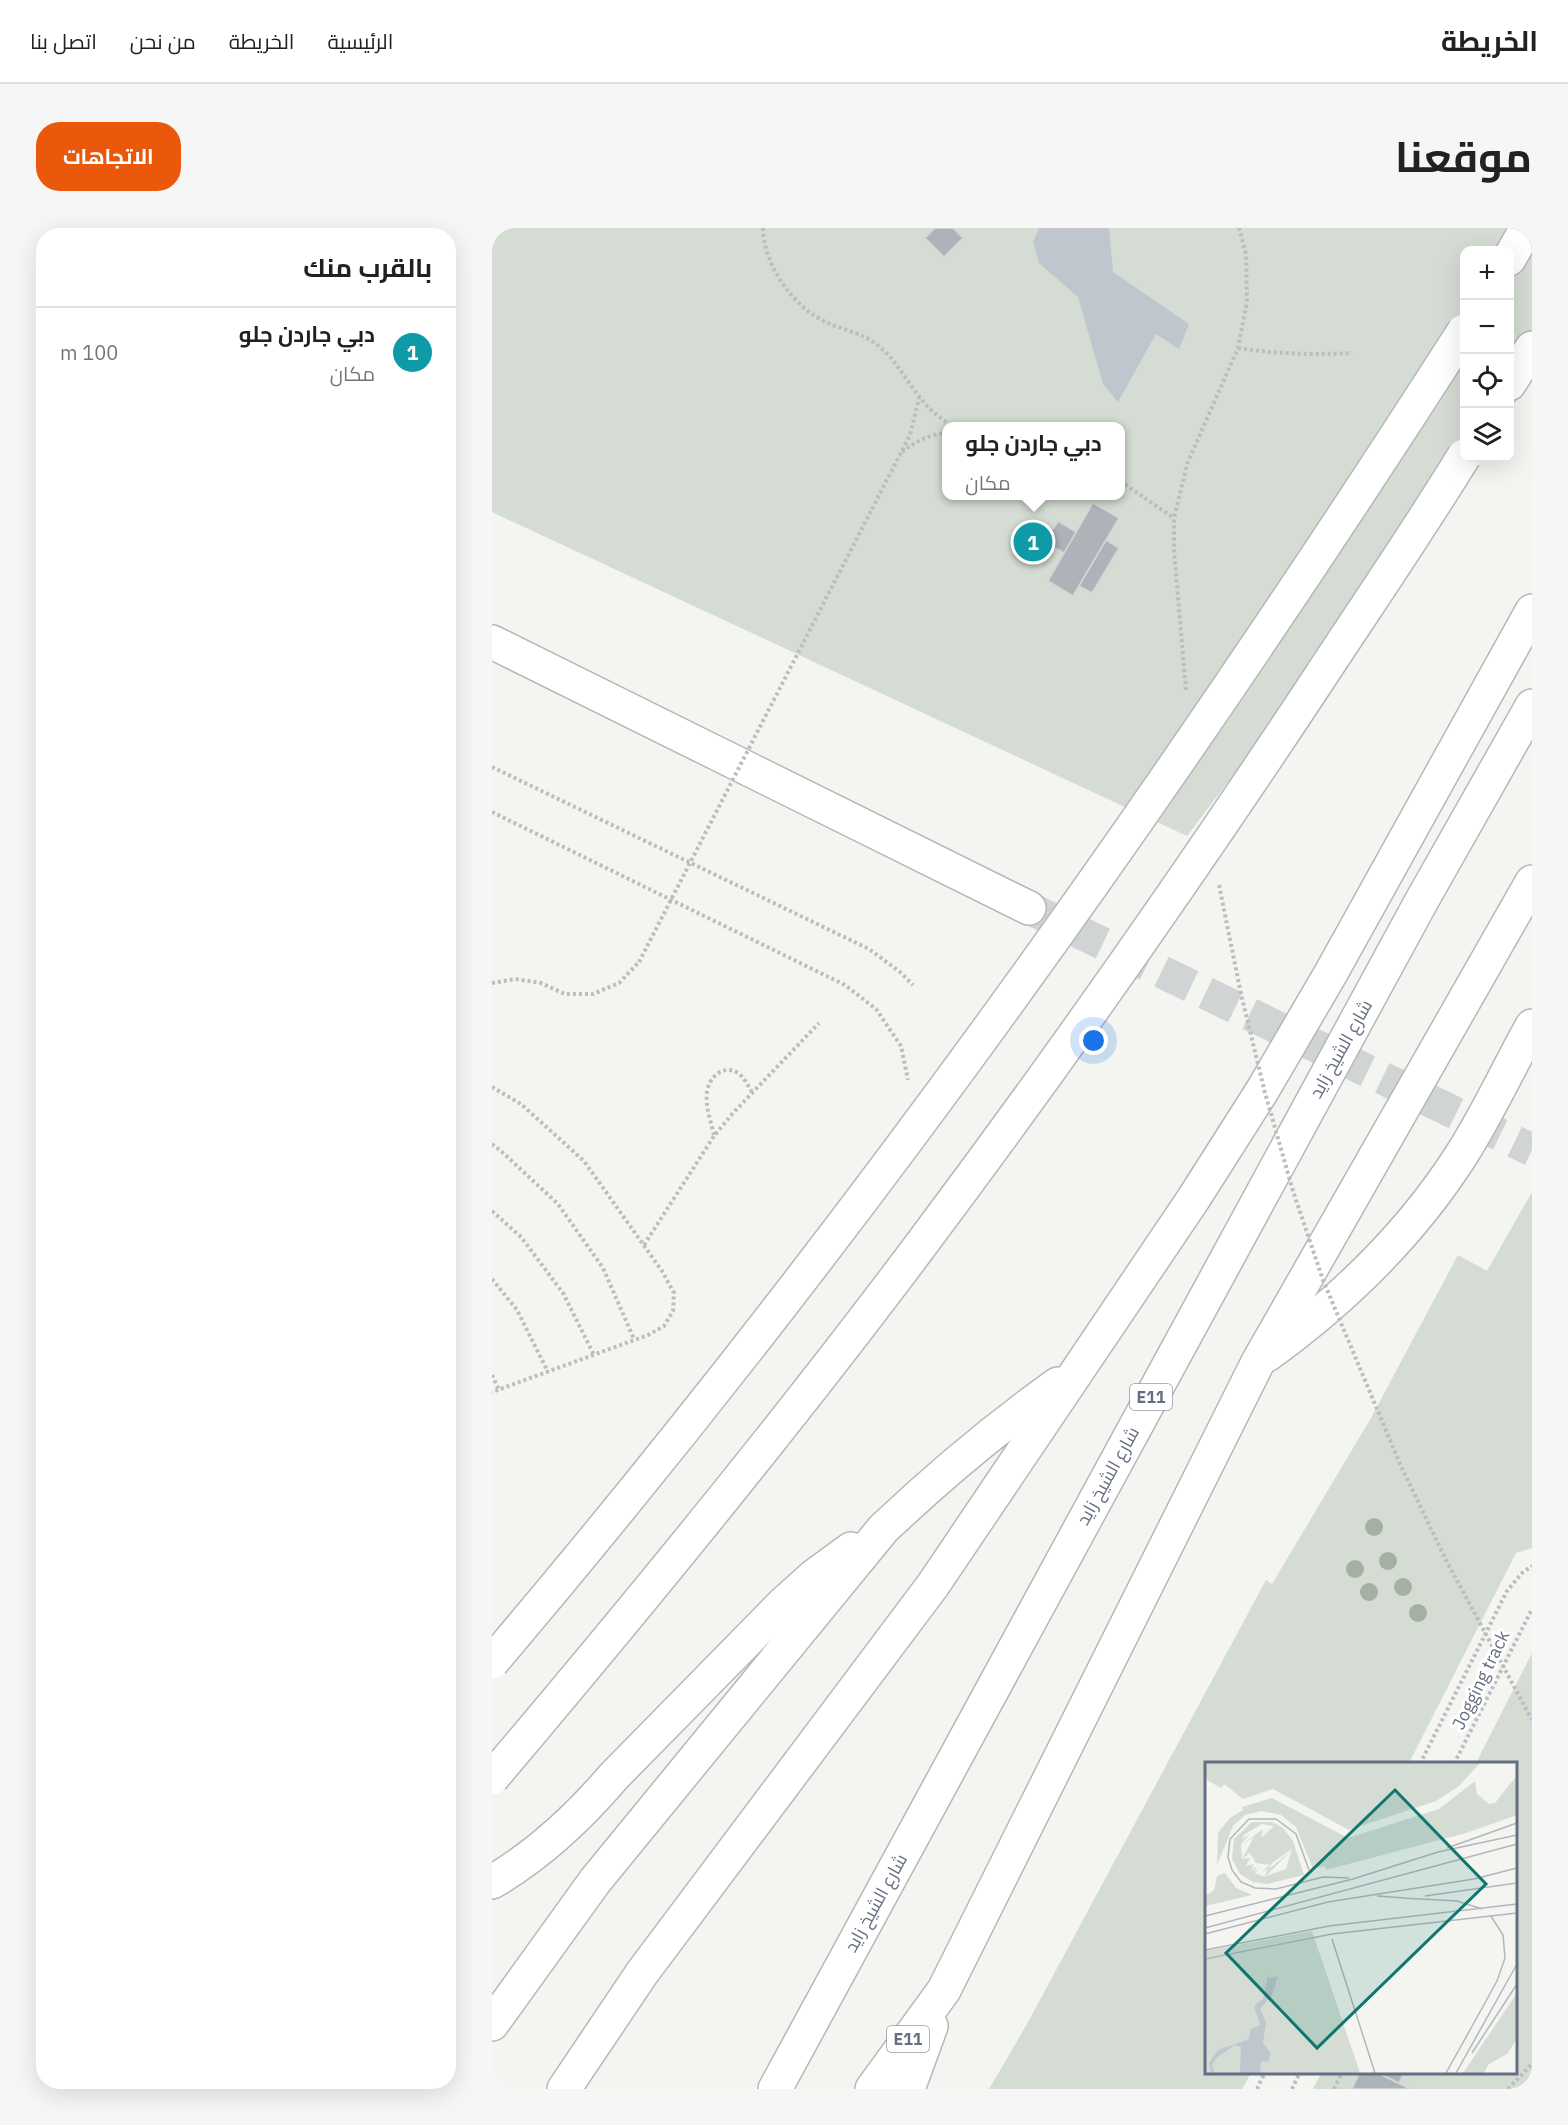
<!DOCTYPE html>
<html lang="ar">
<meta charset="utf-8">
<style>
body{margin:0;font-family:"IBM Plex Sans",Cairo,sans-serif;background:#f6f6f6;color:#202124;direction:rtl}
.controls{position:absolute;right:18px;top:18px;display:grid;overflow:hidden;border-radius:12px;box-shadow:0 6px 24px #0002}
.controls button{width:54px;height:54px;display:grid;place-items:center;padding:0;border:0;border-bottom:2px solid #e0e0e0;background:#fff;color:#202124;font:30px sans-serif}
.you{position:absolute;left:602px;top:813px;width:21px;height:21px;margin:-15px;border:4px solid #fff;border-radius:50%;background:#1a73e8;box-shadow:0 0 0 9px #1a73e833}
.badge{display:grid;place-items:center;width:39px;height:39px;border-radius:50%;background:#ea580c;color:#fff;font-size:20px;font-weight:700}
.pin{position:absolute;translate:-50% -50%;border:3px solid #fff;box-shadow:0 2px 6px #0006}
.popup{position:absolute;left:450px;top:194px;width:183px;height:78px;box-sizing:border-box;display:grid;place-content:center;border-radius:12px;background:#fff;filter:drop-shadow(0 2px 4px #0005);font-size:20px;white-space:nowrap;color:#757577}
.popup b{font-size:22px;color:#202124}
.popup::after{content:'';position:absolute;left:50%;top:100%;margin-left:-12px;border:12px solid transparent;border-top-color:#fff}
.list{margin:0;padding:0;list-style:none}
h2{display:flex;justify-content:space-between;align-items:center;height:78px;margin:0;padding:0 24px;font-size:26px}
h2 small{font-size:20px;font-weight:400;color:#757577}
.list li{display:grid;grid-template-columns:39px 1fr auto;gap:18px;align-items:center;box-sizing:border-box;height:90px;padding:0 24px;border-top:2px solid #e0e0e0}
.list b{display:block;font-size:22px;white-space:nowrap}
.list p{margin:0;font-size:20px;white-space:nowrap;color:#757577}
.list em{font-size:20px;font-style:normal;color:#757577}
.icon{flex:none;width:33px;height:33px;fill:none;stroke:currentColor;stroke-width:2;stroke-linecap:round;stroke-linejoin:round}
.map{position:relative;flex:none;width:1040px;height:1861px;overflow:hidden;direction:ltr;border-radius:24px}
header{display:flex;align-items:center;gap:36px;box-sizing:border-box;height:84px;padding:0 30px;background:#fff;border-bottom:2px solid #e0e0e0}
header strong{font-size:28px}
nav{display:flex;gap:33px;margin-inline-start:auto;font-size:21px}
.intro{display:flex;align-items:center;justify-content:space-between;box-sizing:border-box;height:144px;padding:0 36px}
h1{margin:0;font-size:42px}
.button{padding:15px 27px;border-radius:24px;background:#ea580c;color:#fff;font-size:21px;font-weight:700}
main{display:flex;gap:36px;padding:0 36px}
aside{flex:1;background:#fff;border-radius:24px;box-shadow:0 6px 24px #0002}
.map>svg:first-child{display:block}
</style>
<header>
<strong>الخريطة</strong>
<nav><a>الرئيسية</a><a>الخريطة</a><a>من نحن</a><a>اتصل بنا</a></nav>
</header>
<div class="intro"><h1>موقعنا</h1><a class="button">الاتجاهات</a></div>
<main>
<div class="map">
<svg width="1040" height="1861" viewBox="0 0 1040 1861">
<rect width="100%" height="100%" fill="#f4f5f1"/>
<g fill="#d4dcd3" fill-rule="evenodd">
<path d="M0 0H1040V152L1018 181 1017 22H972V230H981L695 608 0 284ZM454 198H628V268H454Z"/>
<path d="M1040 964V1320L1024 1325 917 1535 714 1536V1844L759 1845 750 1861H497L535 1796 774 1352 780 1356 879 1190 966 1027 995 1043Z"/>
<path d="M1040 1425V1861H821L829 1845 1023 1844V1536L984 1535Z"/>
</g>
<path fill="#c0c6cd" d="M547 0H617L621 44 697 96 687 121 664 106 626 174 611 156 586 69 547 35 541 14Z"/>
<g fill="#aeb2b9" stroke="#d6d6d4" stroke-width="1.5">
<path d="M443 0H461L471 10 452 29 433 10Z"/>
<path d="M601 275 627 290 581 368 556 353Z"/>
<path d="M566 293 584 304 572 325 553 314Z"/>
<path d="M614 312 627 320 600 365 587 358Z"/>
<path d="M868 1844H884L918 1861H860Z"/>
<path d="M884 1844H912L907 1855Z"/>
</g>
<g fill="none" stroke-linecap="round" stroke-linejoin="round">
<path stroke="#d0d4d5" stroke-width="33" stroke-dasharray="33 16" stroke-linecap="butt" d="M537 680 1040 922"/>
<g stroke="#b5b7bb" stroke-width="36">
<g id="trunk">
<path d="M1017 31 1035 0"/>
<path d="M1017 156 1040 120"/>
</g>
</g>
<g stroke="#b5b7bb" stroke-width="36">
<g id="motorway">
<path d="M0 414 537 680"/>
<path d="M775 1127C851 1072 919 1006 970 926 996 885 1016 841 1040 798"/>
<path d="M0 1654C48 1626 87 1589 122 1548L291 1376 322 1348 359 1321"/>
<path d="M0 1796 103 1653 391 1301C446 1249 504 1200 566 1156"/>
<path d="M72 1861 150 1745 441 1357 702 970 770 863 839 745 1040 383"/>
<path d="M283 1861 929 674 1040 478"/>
<path d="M380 1861 452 1762 766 1134 1040 654"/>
<path d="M416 1861 439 1798"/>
</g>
</g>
<g stroke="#bcbdc0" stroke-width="4" stroke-dasharray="3 3" stroke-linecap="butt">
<path d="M271 0C271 36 302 81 336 95 354 103 374 106 389 120 404 133 414 152 426 167 435 180 447 189 460 198"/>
<path d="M746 120C785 126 821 127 860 125"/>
<path d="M410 224C424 213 436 207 454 205"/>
<path d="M628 253 682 290"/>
<path d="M380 281 418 207 427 170"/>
<path d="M694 462 682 323V290L695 236 746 120 755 74 754 26 747 0"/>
<path d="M0 539 377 721 408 744 421 757"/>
<path d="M0 584 353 757 384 781 409 818 416 852"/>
<path d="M0 755 23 751 49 755 73 766H101L127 755 147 734"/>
<path d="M0 859 29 876 92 933 170 1043 182 1065 181 1083 172 1098 156 1107 0 1164"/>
<path d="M222 907C219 894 213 878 215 864 217 849 231 836 246 845 252 849 256 858 260 864"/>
<path d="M0 916 9 923 66 976 111 1040 142 1111"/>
<path d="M0 983 29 1009 71 1065 102 1127"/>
<path d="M152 1017 222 908 241 885 327 795"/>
<path d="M0 1051 25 1082 56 1144"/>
<path d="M0 1147 7 1162"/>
<path d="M928 1536 1015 1363 1030 1345 1040 1338"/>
<path d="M962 1536 1040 1381"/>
<path d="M765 1861 773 1844"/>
<path d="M800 1861 808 1844"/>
<path d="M842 1861 850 1844"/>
<path d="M1016 1861 1040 1836"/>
</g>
<use href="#trunk" stroke="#fff" stroke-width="33"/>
<use href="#motorway" stroke="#fff" stroke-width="33"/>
<g stroke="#b5b7bb" stroke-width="36" stroke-linecap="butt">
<g id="trunk-bridge">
<path d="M0 1434C356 1015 675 566 972 103"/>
<path d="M0 1550C149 1374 296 1195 434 1010 571 827 702 640 828 449 876 376 926 303 972 228"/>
</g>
</g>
<g stroke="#bcbdc0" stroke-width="4" stroke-dasharray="3 3" stroke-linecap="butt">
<path d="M727 657 749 766 773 865 801 963 831 1052 908 1236 954 1332 1040 1492"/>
<path d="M147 734 380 281"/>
</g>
<use href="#trunk-bridge" stroke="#fff" stroke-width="33"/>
</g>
<g fill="#a5b0a3">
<circle cx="882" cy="1299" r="9"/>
<circle cx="896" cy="1333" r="9"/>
<circle cx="863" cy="1341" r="9"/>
<circle cx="911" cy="1359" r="9"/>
<circle cx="877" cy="1364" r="9"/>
<circle cx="926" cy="1385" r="9"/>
</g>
<g text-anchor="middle" stroke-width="6" stroke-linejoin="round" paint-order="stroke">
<g fill="#fff" stroke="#939aa7" stroke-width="1.5">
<rect x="638" y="1156" width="42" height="26" rx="4.5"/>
<rect x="395" y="1798" width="42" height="26" rx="4.5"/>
</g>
<g font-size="16" font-weight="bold" fill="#656f81">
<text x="659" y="1175">E11</text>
<text x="416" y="1817">E11</text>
</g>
<g font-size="18" fill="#656f81" stroke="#fff">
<text transform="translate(849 821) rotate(-61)" y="6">شارع الشيخ زايد</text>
<text transform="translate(616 1248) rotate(-61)" y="6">شارع الشيخ زايد</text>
<text transform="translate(989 1452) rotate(-64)" y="6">Jogging track</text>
<text transform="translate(384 1675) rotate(-61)" y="6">شارع الشيخ زايد</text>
</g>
</g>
<g transform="translate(713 1534)">
<rect width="312" height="312" fill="#f4f5f1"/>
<path d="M0 1H275L254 24 231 39 144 68 68 27 38 37 19 22 16 26 0 17ZM312 13V53L261 71 121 108 119 104 108 107 91 65 76 53 56 49 40 53 28 64 12 103 13 71 25 56 38 48 37 45 67 36 143 76 234 47 270 19 272 32 284 42 290 41ZM47 60H67L78 66 88 79 99 113 62 122 48 120 35 112 27 97 29 77ZM57 62 69 64 56 76 58 67 39 81 49 75 37 97 36 82 45 72 37 77 40 72ZM87 87 81 107 61 114 86 89 64 107 67 101ZM45 91 51 101 65 103 55 111 64 106 56 112 62 108 60 115 50 111 57 104 49 110 52 104 46 109 49 102 41 104 45 96 37 97ZM20 111 31 126 47 133 0 144V134L9 128 12 114ZM107 169 155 311H0V189ZM312 231V277L302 292 284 302 279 311H258Z" fill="#d4dcd3" fill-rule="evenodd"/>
<path d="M63 213 64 216 73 214 67 233 55 247 61 260 58 281 66 291 63 300 56 299 55 311H35L36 285 30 283 11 296 7 304 10 311H6L4 301 13 288 44 277 46 267 55 263 49 244 58 237Z" fill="#c0c6cd"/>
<path fill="none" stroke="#b2b7bd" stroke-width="1.5" d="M242 86 312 61M104 108 91 72 71 57H44L25 77 23 95 27 108 36 120 50 126 71 127 118 115 144 116M172 134 199 136M220 134 312 121M196 136 252 139 277 147M0 154 148 117 233 90 312 73M0 166 312 82M0 172 123 140 269 117 312 106M127 177 170 311M0 188 124 164 312 142M0 197 127 172 312 151M265 268 292 219 300 196 298 173 286 154M267 291 312 222M241 311 265 268M251 311 312 202"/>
<path fill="#0f766e" fill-opacity="0.15" stroke="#0f766e" stroke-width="3" d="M190 28 281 122 112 286 21 191Z"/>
<rect width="312" height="312" fill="none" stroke="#656f81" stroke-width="3"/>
</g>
</svg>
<div class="controls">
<button>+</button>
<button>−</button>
<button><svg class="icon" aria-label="locate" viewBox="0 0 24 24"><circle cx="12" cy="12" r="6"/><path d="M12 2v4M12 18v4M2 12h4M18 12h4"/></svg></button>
<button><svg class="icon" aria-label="layers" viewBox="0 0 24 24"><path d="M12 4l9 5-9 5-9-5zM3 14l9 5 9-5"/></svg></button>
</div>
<div class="you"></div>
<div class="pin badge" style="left:541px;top:314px;background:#0f9aa8">1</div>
<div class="popup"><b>دبي جاردن جلو</b>مكان</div>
</div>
<aside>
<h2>بالقرب منك<small></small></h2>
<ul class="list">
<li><span class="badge" style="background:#0f9aa8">1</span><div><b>دبي جاردن جلو</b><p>مكان</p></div><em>100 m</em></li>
</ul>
</aside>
</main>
